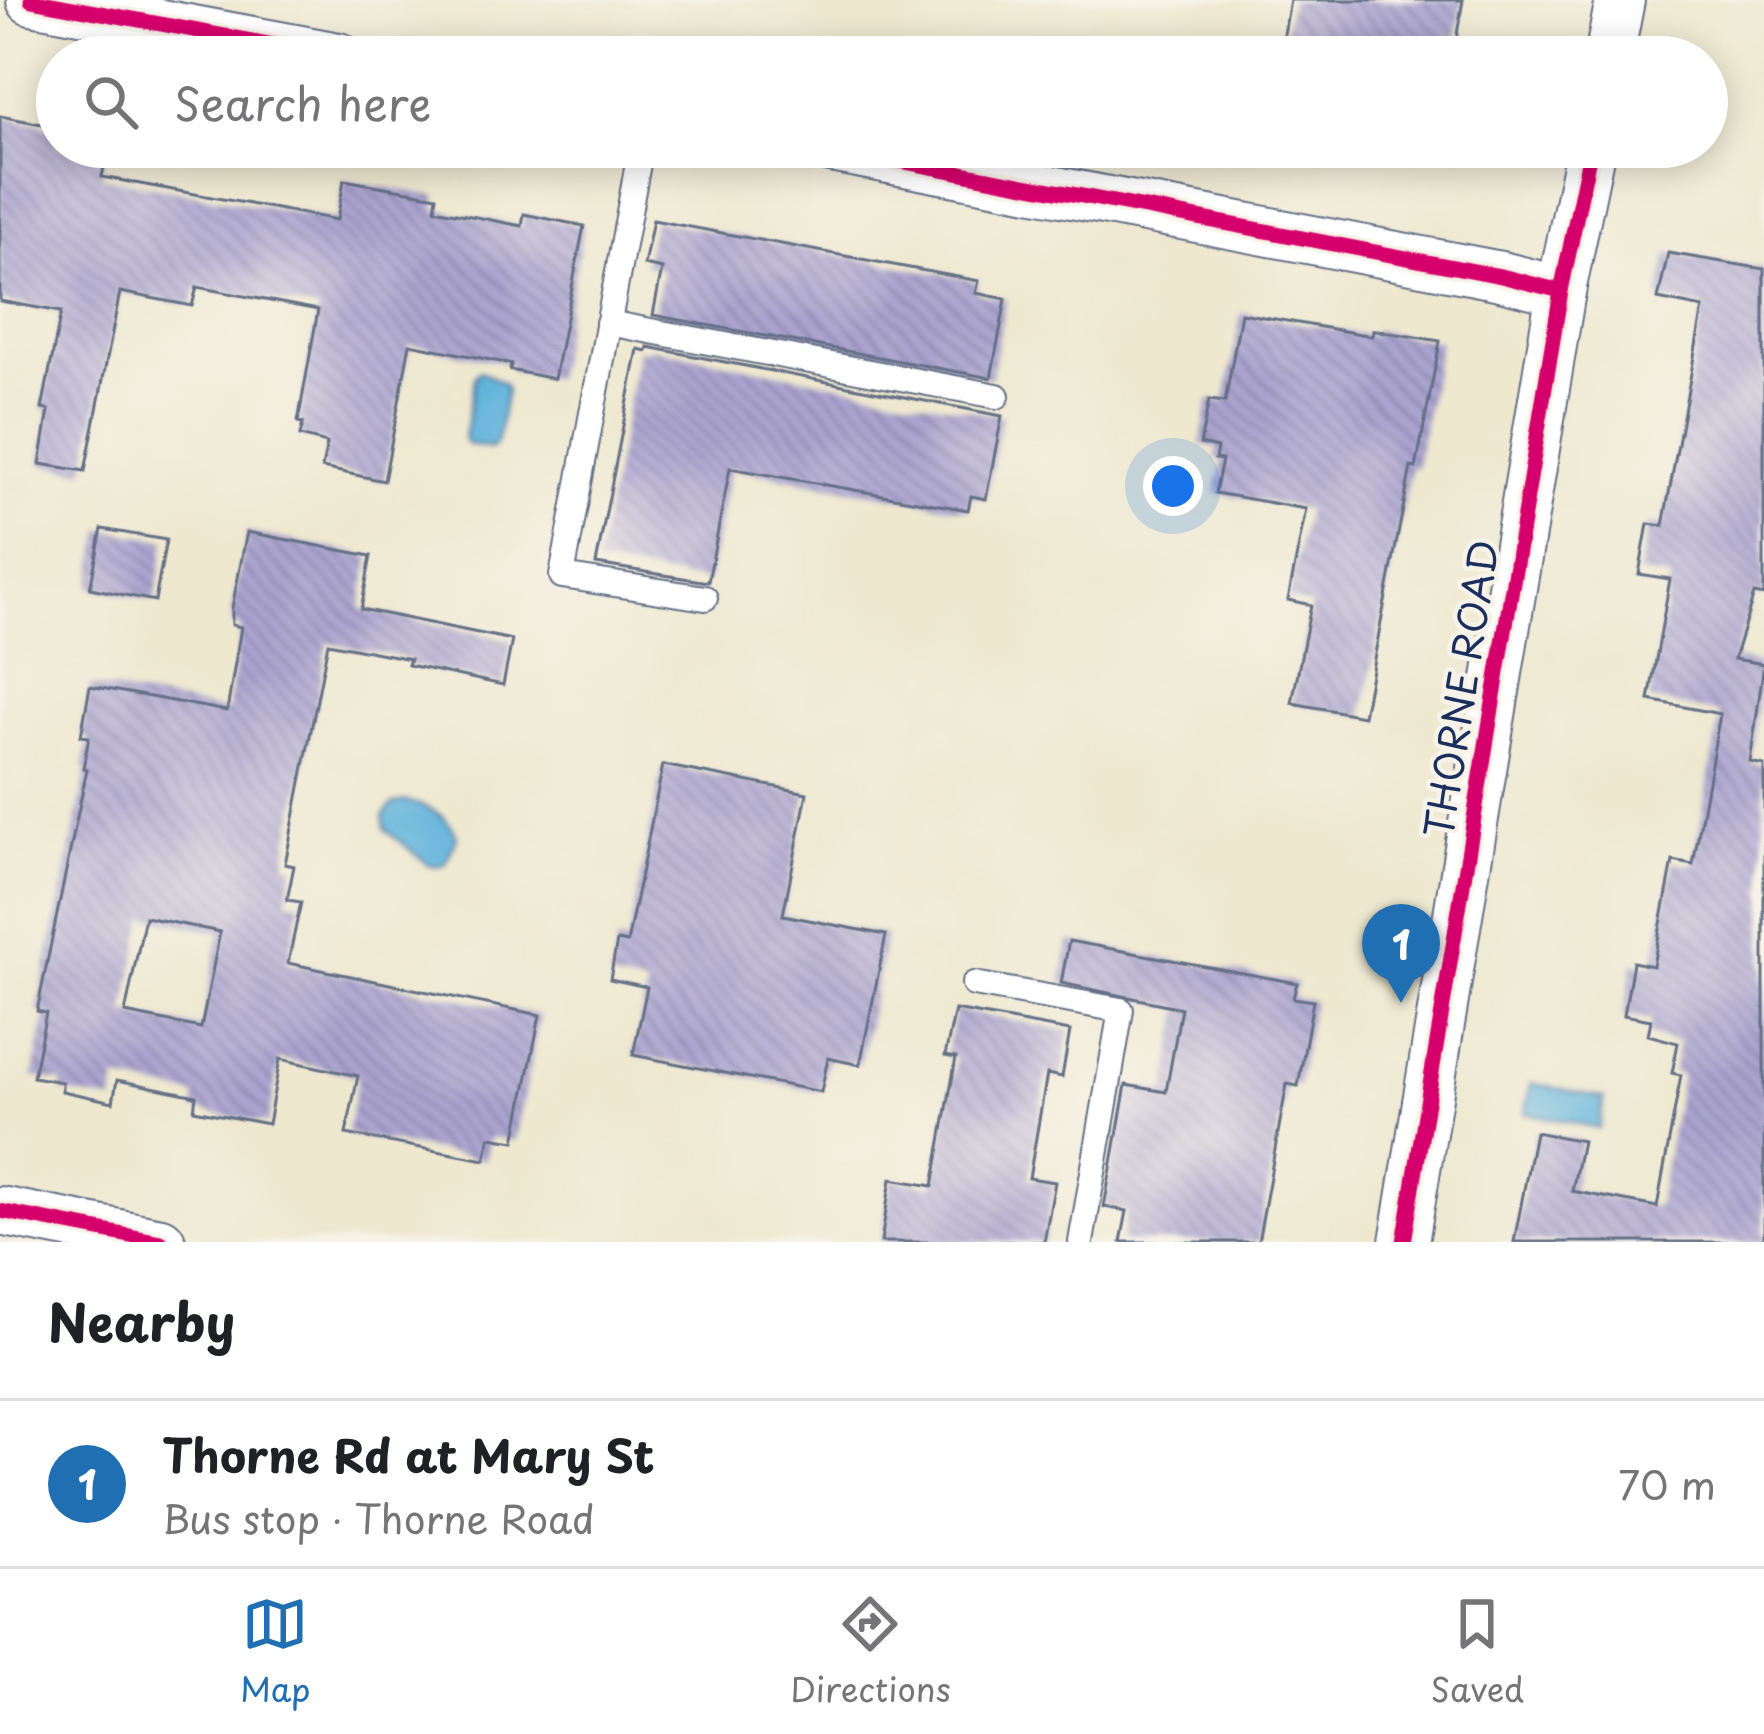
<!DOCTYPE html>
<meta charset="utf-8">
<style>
body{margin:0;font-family:"Playpen Sans",sans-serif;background:#f6f6f6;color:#202124}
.you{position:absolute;left:1173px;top:486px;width:42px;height:42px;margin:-30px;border:9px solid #fff;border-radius:50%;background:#1a73e8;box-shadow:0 0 0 18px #1a73e833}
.badge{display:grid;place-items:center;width:78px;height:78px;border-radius:50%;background:#1f6fb2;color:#fff;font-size:39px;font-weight:700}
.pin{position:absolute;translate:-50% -99px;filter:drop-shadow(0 3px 6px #0008)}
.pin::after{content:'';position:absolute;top:63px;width:42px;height:36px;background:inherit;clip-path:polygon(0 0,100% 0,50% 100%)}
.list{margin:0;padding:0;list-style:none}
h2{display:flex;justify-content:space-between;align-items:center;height:156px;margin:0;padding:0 48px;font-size:51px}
h2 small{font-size:39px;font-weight:400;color:#757577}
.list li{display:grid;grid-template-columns:78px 1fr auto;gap:36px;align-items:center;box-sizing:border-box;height:168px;padding:0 48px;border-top:3px solid #e0e0e0}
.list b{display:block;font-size:45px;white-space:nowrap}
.list p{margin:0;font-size:39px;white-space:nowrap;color:#757577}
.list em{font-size:39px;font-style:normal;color:#757577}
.icon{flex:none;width:66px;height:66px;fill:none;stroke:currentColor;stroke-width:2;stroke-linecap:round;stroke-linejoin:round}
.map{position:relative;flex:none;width:1764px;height:1242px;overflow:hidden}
.search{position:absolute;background:#fff;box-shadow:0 6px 30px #0003;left:36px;right:36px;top:36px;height:132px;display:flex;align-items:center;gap:30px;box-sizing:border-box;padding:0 42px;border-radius:66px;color:#757577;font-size:45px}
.sheet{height:324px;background:#fff}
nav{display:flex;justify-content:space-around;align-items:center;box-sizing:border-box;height:168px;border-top:3px solid #e0e0e0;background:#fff;font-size:33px;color:#757577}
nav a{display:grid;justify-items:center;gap:6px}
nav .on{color:#1f6fb2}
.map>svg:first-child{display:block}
</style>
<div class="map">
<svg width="1764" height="1242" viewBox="0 0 1764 1242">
<defs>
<pattern id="building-back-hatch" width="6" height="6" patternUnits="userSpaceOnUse" patternTransform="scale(3)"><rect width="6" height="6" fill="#aba4d0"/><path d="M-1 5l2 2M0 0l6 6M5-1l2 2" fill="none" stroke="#8a86ac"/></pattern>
</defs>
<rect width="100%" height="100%" fill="#f7f3e8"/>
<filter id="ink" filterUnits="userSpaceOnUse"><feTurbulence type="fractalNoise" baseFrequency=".00833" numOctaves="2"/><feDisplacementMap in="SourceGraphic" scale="24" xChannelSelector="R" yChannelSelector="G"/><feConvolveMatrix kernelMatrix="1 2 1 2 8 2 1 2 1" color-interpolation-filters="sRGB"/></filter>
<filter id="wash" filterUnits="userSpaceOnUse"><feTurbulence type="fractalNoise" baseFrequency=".004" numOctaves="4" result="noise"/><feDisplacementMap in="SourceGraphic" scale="48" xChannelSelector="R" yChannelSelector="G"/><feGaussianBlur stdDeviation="2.7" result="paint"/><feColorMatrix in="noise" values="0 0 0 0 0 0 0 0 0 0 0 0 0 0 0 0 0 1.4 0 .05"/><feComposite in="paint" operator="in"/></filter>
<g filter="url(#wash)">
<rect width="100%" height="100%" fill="#eee8cf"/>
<g fill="#60b3db" stroke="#3e719c" stroke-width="3">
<path d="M480 371 503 383 506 390 497 441 491 449 467 444 464 439 475 376Z"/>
<path d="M405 801C427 806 447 814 457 836L446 863 440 867 428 864 385 829 383 816 393 804Z"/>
<path d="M1531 1083 1604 1098 1599 1128 1525 1113Z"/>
</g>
<g id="blocks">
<g fill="url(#building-back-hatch)" fill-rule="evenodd">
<path d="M1290 0H1463L1453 57H1280Z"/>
<path d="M0 116 57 127V147H108L102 177 337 220 344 180 437 196 435 209 522 226 524 214 584 226 554 379 510 370 511 364 410 344 384 481 322 468 327 443 300 436 303 423 298 422 318 310 197 287 192 306 120 292 85 471 40 464 49 410 42 409 61 312 0 301Z"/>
<path d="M653 220 979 281 976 293 1006 299 991 378 653 315 662 269 644 265Z"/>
<path d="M1668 253 1764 269V596L1754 594 1734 659 1764 664 1750 762 1764 765V1242H1514L1535 1132 1582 1141 1572 1191 1657 1207 1681 1075 1672 1073 1678 1043 1648 1035 1651 1020 1624 1015 1633 962 1653 966 1673 861 1693 865 1720 714 1649 700 1670 579 1639 574 1648 524 1663 526 1703 308 1658 299Z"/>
<path d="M1241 313 1372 336 1373 330 1440 341 1416 468 1411 467 1363 716 1292 703 1311 605 1288 600 1306 509 1215 493 1222 460 1215 459 1217 448 1200 444 1209 400 1225 402Z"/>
<path d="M648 347 1002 416 986 499 971 496 968 510 730 468 708 582 596 564 638 349 647 351Z"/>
<path d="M102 529 166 540 155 601 90 588Z"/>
<path d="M247 532 371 556 361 609 512 640 503 685 408 665 410 659 328 643 285 864 294 866 287 900 301 902 288 963 540 1015 515 1141 490 1137 485 1160 346 1134 358 1076 280 1059 268 1124 194 1110 196 1096 117 1080 113 1102 62 1091V1082L33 1077 46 1013 37 1011 87 769 83 768 89 737 81 736 90 686 227 711 241 627 232 625V608ZM145 917 220 932 201 1028 125 1013Z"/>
<path d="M663 765 807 793 783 915 886 935 860 1065 828 1058 821 1092 633 1055 647 987 610 979 617 941 627 943Z"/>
<path d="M1069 941 1297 983 1293 998 1313 1001 1298 1086 1287 1084 1258 1242H1121L1127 1211 1104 1207 1126 1085 1166 1092 1181 1008 1061 983Z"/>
<path d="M955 1010 1070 1031 1062 1077 1047 1074 1029 1178 1055 1182 1044 1242H881L891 1179 933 1186 956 1058 945 1056Z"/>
</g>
</g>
</g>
<g filter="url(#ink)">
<use href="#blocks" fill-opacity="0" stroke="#657086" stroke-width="3"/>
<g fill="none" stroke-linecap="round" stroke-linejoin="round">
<g stroke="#657086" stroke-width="28">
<g id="service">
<path d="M641 147 562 576 705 598"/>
<path d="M608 323 997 396"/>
<path d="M974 984 1121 1010 1081 1242"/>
</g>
</g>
<g stroke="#657086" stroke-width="52">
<g id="minor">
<path d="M31 0 339 57"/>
<path d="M1609 57 1620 0"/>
<path d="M826 147 1501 276 1561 291"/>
<path d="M0 1211 161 1242"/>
<path d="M1404 1242 1561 291 1591 147"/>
</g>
</g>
<use href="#service" stroke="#fff" stroke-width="24"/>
<use href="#minor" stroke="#fff" stroke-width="48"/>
<g stroke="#f7f3e8" stroke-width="22">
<g id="cycleway">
<path d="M31 0 339 57"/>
<path d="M826 147 1501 276 1561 291"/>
<path d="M0 1211 161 1242"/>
<path d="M1404 1242 1561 291 1591 147"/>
</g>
</g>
<use href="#cycleway" stroke="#d6006c" stroke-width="15"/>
</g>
</g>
<g text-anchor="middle" stroke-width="9" stroke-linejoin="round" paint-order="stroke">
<g font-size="39" fill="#1b2f5e" stroke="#f7f3e8">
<text transform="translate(1462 689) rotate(-81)" y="14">THORNE ROAD</text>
</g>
</g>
</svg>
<div class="you"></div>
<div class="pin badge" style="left:1401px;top:1003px">1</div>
<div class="search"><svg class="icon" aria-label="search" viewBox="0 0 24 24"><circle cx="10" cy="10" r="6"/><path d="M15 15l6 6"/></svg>Search here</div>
</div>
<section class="sheet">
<h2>Nearby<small></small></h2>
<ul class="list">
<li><span class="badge">1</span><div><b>Thorne Rd at Mary St</b><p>Bus stop · Thorne Road</p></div><em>70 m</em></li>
</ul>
</section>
<nav>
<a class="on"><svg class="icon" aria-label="map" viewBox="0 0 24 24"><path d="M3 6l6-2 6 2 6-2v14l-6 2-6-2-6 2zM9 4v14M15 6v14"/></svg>Map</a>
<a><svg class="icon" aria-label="directions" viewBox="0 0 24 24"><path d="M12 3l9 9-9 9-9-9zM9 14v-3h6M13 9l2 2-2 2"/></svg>Directions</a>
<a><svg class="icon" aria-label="saved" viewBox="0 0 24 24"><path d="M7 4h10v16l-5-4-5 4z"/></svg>Saved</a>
</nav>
